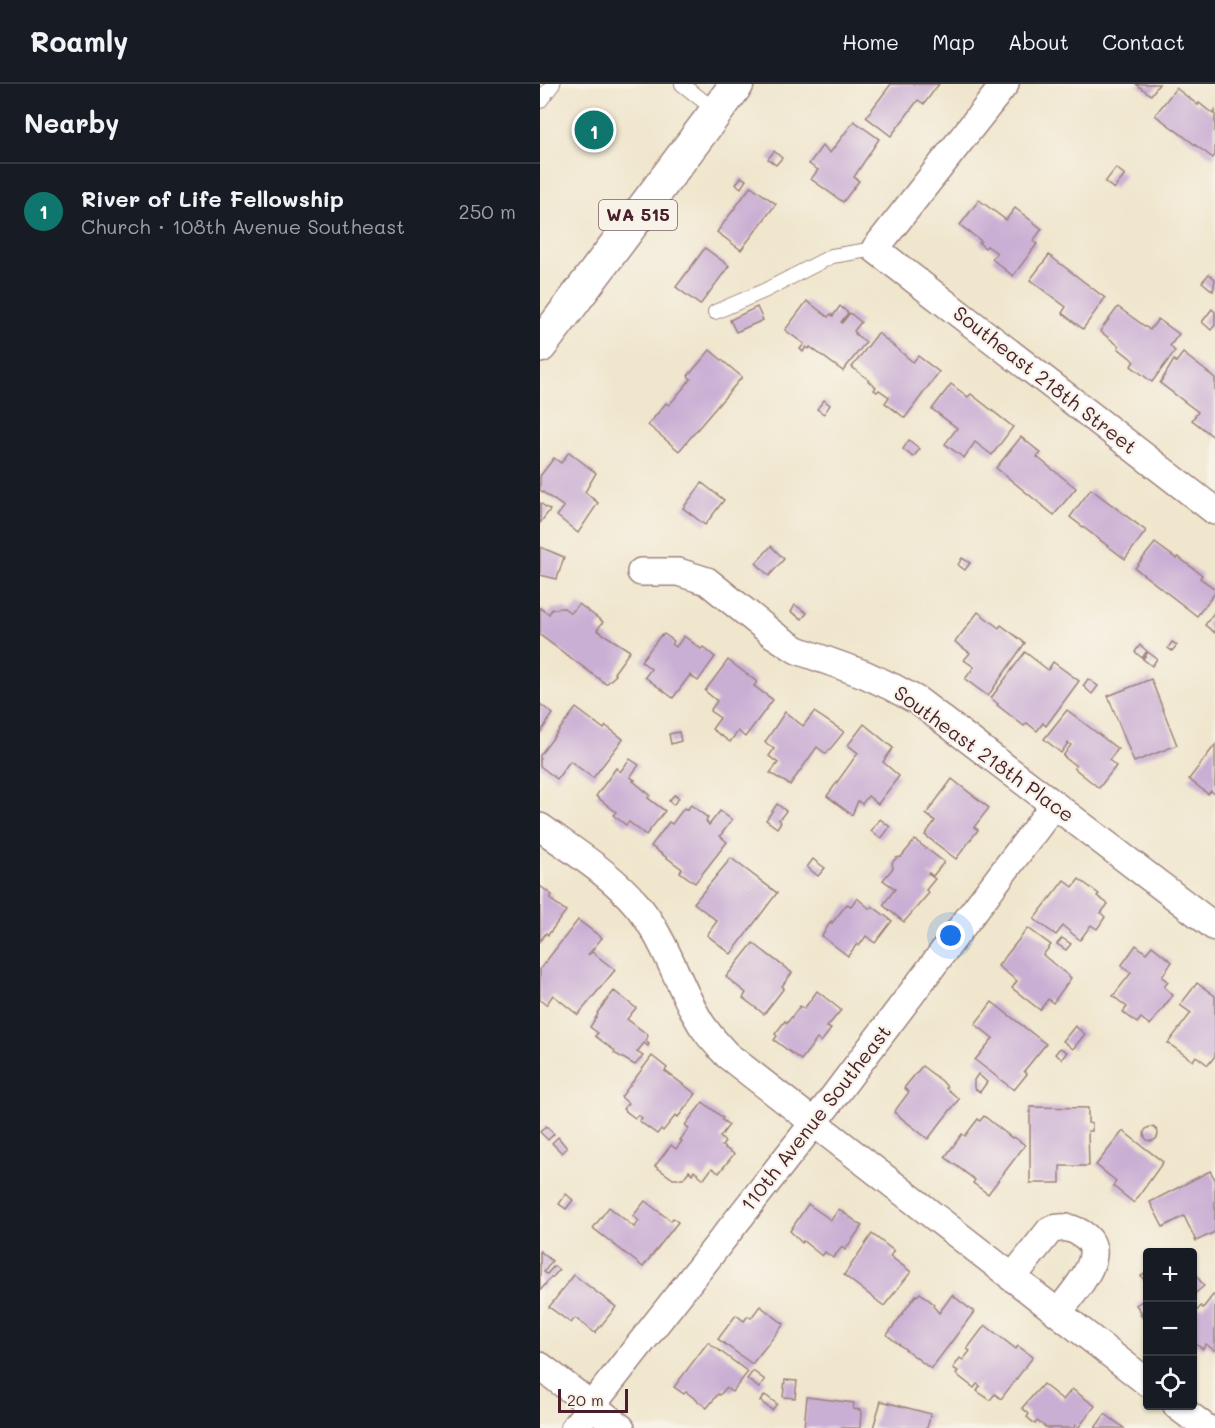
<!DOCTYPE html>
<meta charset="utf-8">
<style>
body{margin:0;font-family:Mali,sans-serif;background:#242831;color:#f1f3f6}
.controls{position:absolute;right:18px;bottom:18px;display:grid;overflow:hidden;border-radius:6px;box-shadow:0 2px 4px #0004}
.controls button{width:54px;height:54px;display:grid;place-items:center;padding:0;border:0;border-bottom:2px solid #363941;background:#171b24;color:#f1f3f6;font:30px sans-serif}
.scale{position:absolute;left:18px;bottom:15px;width:70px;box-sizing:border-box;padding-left:6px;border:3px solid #4a1f2b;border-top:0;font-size:16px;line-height:21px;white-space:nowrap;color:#4a1f2b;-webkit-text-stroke:4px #f7f3e8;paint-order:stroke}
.you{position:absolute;left:411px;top:852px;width:21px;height:21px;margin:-15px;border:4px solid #fff;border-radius:50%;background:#1a73e8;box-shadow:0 0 0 9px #1a73e833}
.badge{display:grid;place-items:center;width:39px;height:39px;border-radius:50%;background:#0f766e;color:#fff;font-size:20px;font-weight:700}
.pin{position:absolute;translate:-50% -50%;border:3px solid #fff;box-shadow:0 2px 6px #0006}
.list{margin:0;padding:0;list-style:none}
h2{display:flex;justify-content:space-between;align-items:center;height:78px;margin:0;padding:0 24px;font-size:26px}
h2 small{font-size:20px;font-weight:400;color:#9ea1a6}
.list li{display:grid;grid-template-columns:39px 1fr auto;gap:18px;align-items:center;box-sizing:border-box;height:96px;padding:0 24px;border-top:2px solid #363941}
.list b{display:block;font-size:22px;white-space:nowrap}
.list p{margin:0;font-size:20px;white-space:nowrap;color:#9ea1a6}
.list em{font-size:20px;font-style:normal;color:#9ea1a6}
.icon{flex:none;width:33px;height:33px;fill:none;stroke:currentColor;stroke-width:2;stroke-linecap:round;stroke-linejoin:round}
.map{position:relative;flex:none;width:675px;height:1344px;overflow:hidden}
header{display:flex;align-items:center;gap:36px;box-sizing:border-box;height:84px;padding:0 30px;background:#171b24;border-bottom:2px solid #363941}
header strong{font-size:28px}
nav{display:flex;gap:33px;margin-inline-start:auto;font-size:21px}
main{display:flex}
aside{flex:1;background:#171b24}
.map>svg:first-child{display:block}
</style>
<header>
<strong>Roamly</strong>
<nav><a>Home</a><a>Map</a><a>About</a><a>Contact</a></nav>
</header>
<main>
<aside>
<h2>Nearby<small></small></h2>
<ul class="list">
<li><span class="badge">1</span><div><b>River of Life Fellowship</b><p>Church · 108th Avenue Southeast</p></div><em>250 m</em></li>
</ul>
</aside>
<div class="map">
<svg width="675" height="1344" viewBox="0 0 675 1344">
<rect width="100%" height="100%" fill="#f7f3e8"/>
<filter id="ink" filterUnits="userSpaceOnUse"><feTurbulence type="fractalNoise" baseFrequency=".0167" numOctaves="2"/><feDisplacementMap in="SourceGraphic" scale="12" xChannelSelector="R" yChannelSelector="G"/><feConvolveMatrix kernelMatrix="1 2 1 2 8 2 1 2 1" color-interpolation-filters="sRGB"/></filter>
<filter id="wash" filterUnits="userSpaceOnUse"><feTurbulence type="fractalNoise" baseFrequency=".008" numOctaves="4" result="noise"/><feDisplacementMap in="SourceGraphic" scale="24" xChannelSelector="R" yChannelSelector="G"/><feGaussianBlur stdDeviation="1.35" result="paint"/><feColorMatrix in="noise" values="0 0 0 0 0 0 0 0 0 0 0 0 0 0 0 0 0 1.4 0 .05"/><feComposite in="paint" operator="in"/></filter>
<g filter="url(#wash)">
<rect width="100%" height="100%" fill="#f0e6cd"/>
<g id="blocks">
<g fill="#caafd4">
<path d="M351 0H399L384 20 378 16 351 52 326 33Z"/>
<path d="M596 0H619L611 11Z"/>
<path d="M636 4 658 21 659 19 673 30 675 27V71L673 74 615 31Z"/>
<path d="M314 37 339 55 314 93 319 97 303 118 271 95 278 86 269 80 282 62 290 69Z"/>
<path d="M234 67 242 74 236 81 228 75Z"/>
<path d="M576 84 585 91 574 105 565 98Z"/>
<path d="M201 93 206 96 201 104 196 100Z"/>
<path d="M211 102 236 120 201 166 177 148Z"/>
<path d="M439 116 466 136 475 124 502 145 493 157 497 160 473 192 452 175 457 169 447 162 445 164 439 159 441 157 420 141Z"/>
<path d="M165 164 189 182 160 221 136 203Z"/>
<path d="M509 171 565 214 543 245 522 229 526 223 490 196Z"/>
<path d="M669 190 675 195 673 207 662 198Z"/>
<path d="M267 217 288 233 291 230 293 232 300 222 308 229 301 238 302 239 310 229 321 238 314 247 316 249 315 250 326 258 303 287 270 263 269 265 266 263 263 268 260 265 264 260 245 246Z"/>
<path d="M217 223 223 236 196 248 190 236Z"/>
<path d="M578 223 610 246 618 235 639 250 630 262 635 267 612 298 591 282 594 277 578 264 579 262 560 247Z"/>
<path d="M672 225 675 228V241L671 246 662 238Z"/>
<path d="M338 249 373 278 378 272 399 288 365 334 345 319 349 313 339 306 337 308 334 306 336 303 328 297 329 296 312 283Z"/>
<path d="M170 266 202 293 139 367 108 341 126 319 129 321 151 295 148 292Z"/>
<path d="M643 269 675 294V354L652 336 658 328 620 299 634 276 636 278Z"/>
<path d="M411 300 428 313 431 310 473 343 452 371 435 358 424 374 405 360 417 344 392 325Z"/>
<path d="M284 316 290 321 284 330 277 325Z"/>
<path d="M481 353 501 369 497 373 536 404 514 431 456 384Z"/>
<path d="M369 356 380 365 373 373 363 365Z"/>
<path d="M29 368 56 389 45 408 58 419 38 449 17 432 24 423 0 406V392L14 374 21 379Z"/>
<path d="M162 399 184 416 165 441 143 424Z"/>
<path d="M551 405 606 447 585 475 530 433Z"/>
<path d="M0 419 10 426 0 439Z"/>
<path d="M615 459 637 475 638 473 662 491 660 494 675 505V509L657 532 595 484Z"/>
<path d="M231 462 244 475 229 492 216 479Z"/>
<path d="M0 463 24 473 17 495 0 491Z"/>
<path d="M422 474 430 479 425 486 418 481Z"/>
<path d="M39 520 63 538 57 546 90 567 74 589 76 591 66 600 0 551V524L9 530 12 525 24 524 31 529Z"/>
<path d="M255 521 267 529 262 535 251 528Z"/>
<path d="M675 527V549L665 541Z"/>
<path d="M438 528 459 544 461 541 485 559 448 612 425 595 434 583 424 576 430 569 415 558Z"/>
<path d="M124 550 134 557 132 560 136 563 144 552 161 565 163 563 175 573 158 597 150 591 133 614 105 593 111 585 101 577 121 551 122 552Z"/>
<path d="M632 558 637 561 632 567 628 564Z"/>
<path d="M600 561 607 567 602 574 595 568Z"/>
<path d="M485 568 508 586 513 578 539 597 506 642 503 639 497 647 487 639 484 642 457 621 458 620 451 614Z"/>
<path d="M608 568 617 575 612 582 603 575Z"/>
<path d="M188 576 217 598 214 602 233 616 205 653 198 647 190 658 172 645 180 634 170 627 177 617 165 607Z"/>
<path d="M548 595 558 602 552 610 543 602Z"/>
<path d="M611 595 637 661 594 678 568 612Z"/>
<path d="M0 620 13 630 0 649Z"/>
<path d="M36 624 64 645 66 642 83 655 53 694 30 677 17 695 0 682V671Z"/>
<path d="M527 626 578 665 569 676 576 682 559 704 534 684 536 682 523 672 531 661 528 659 521 669 504 655Z"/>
<path d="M245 628 263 642 274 628 304 648 286 670 277 663 250 701 230 689 238 679 229 672 234 665 225 658Z"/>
<path d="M324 640 353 664 343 678 359 692 338 720 328 712 322 720 318 717 312 731 287 712 318 669 308 661Z"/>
<path d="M139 648 141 657 131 660 129 650Z"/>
<path d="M675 661V710L671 707 668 710 649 695Z"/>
<path d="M90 675 99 681 90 693 95 696 93 697 110 711 108 714 125 727 106 751 89 738 86 741 73 731 76 728 56 712 76 684 80 688Z"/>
<path d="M412 695 449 724 434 743 438 746 416 775 385 751 395 737 386 730Z"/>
<path d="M134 711 139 714 133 721 129 717Z"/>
<path d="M237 720 246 727 239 736 241 738 237 744 226 736Z"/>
<path d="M151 721 168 734 166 737 169 741 180 727 192 736 180 752 187 758 155 799 140 788 142 785 111 762 129 738 132 740 144 724 147 726Z"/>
<path d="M340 735 350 743 341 755 331 747Z"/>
<path d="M375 756 404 778 393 792 389 789 388 790 395 795 386 806 389 809 364 838 343 821 355 805 343 796 353 784 352 779 356 774 361 773Z"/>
<path d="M191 774 237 809 191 870 167 851 177 837 154 819Z"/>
<path d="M273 775 285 784 278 792 267 783Z"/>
<path d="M539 795 559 810 557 812 568 820 561 829 565 833 557 845 551 841 540 856 523 842 516 851 494 835 524 796 533 803Z"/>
<path d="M0 802 12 811 10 815 26 827 8 851 6 849 0 857Z"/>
<path d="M317 814 330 825 332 822 352 837 335 859 326 852 319 862 317 860 308 872 282 852 291 837 292 839 307 820 311 822Z"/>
<path d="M38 836 62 854 48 871 52 868 75 886 38 931 13 911 6 921 0 916V885Z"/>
<path d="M488 844 511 861 503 871 531 894 513 919 508 915 500 926 472 904 477 897 458 882Z"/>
<path d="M522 854 531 860 526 866 517 860Z"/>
<path d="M213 859 252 889 242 902 244 904 224 930 203 914 206 909 186 893Z"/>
<path d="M596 861 606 869 612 862 632 878 622 893 628 898 624 903 633 911 610 941 601 934 597 939 583 928 587 923 573 912 591 889 581 882Z"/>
<path d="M657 899 675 912V972L668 981 656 972 653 977 628 959 651 929 640 921Z"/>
<path d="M74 907 96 924 87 935 108 951 106 957 109 960 108 962 104 959 97 968 103 972 95 981 74 969 75 967 55 952 58 949 50 943 58 930 57 929Z"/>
<path d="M277 907 301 926 287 943 291 945 281 958 277 955 261 976 234 956 237 952 235 950 245 937 247 939 260 922 264 925Z"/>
<path d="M452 918 506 960 484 987 487 990 474 1006 435 976 453 954 435 940Z"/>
<path d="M535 942 545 950 533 965 523 957Z"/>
<path d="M520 964 527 968 522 975 515 970Z"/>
<path d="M112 972 127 984 125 987 156 1010 138 1033 136 1031 123 1047 121 1045 117 1050 99 1037 102 1034 98 1031 95 1034 83 1025 88 1019 81 1013Z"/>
<path d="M382 982 402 997 407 1003 406 1004 419 1015 388 1055 354 1028 369 1008 364 1004Z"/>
<path d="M438 990 447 998 440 1008 434 1004V996Z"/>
<path d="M163 1018 183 1034 182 1036 189 1041 180 1053 185 1058 182 1062 194 1070 179 1089 172 1084 164 1095 154 1087 152 1090 149 1087 143 1095H133L115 1082 131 1061 136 1065 142 1057 140 1056 149 1044 145 1041Z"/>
<path d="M490 1023 548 1024V1039L552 1040V1047H548L549 1082H520V1099H490Z"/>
<path d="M444 1032 472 1054 474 1053 485 1061 448 1110 433 1099 435 1096 405 1073 422 1050 425 1052 438 1035 440 1037Z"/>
<path d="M6 1042 14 1050 8 1056 0 1048Z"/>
<circle cx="611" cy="1050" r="7"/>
<path d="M583 1047 623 1078 594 1119 573 1102 576 1097 556 1081Z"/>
<path d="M18 1053 27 1064 22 1069 12 1059Z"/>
<path d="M670 1087 675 1095V1148L656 1157 644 1132 623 1143 610 1118Z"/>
<path d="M26 1110 33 1116 26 1125 19 1120Z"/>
<path d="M105 1117 131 1137 133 1134 138 1138 103 1183 53 1144 69 1123 94 1143 99 1137 93 1132Z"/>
<path d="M268 1120 291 1136 299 1125 322 1142 305 1166 302 1163 293 1174 285 1168 282 1172 263 1157 262 1159 250 1147Z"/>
<path d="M332 1150 354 1167 350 1172 371 1188 344 1222 304 1191Z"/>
<path d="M0 1167 12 1177 4 1188 7 1190 14 1182 19 1186 12 1194 11 1193 0 1207Z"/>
<path d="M652 1186 664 1202 652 1212Z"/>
<path d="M608 1187V1201L601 1192Z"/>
<path d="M34 1191 76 1223 55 1249 35 1234 31 1239 9 1223Z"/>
<path d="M380 1209 394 1220 393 1222 399 1229 412 1211 434 1228 391 1285 347 1251 376 1211 377 1212Z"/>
<path d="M673 1211 675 1212V1267L666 1260 663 1265 652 1258V1232L661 1222 663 1224Z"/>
<path d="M608 1213V1241L600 1230 602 1229 596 1221Z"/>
<path d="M220 1222 244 1240 212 1280 178 1255 196 1231 204 1237 208 1232 211 1234Z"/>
<path d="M445 1241 476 1265 478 1262 493 1273 461 1315 455 1310 450 1316 437 1307 440 1302 437 1300 434 1304 416 1290 418 1287 413 1284 420 1274 423 1276 430 1267 427 1265Z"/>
<path d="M168 1258 208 1288 192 1308 186 1304 180 1311 178 1310 167 1324 146 1308 144 1310 134 1303Z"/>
<path d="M213 1287 225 1296 219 1304 207 1295Z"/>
<path d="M245 1296 257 1297 255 1314 243 1313Z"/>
<path d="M503 1300 523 1316 532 1305 555 1322 539 1343 536 1341 534 1344H507L497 1337 495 1340 487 1333 489 1330 482 1324Z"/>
<path d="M225 1311 237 1320 232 1326 220 1317Z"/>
<path d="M267 1313 314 1319 313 1325 321 1326 320 1344H264Z"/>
<path d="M341 1317 391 1330 387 1344H333Z"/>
<path d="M565 1330 584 1344H555Z"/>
</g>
</g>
</g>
<g filter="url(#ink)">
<use href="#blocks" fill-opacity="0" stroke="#9d827c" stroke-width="1.5"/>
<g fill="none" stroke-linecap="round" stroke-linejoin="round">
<g stroke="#9d827c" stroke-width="16">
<g id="lane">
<path d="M142 0 176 27"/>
<path d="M0 17 13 0"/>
<path d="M175 228 224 207 292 172 335 165"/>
</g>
</g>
<g stroke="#9d827c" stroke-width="30">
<g id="street">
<path d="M465 0 335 165 675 427"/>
<path d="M101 488H138L167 497 234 551 257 566 324 590 352 603 378 617 675 843"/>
<path d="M0 743C33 767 71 790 97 821 124 853 136 895 156 931 164 947 176 959 187 971L608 1299"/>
<path d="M472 1194 510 1146C522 1142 531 1143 542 1150 573 1169 531 1210 518 1229"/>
<path d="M0 1282 81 1344"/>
<path d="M637 1322 666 1344"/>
<path d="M34 1344 273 1040 514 721"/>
</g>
</g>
<g stroke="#9d827c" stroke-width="36">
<path id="primary" d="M0 262 197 0"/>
</g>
<use href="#lane" stroke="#fff" stroke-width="14"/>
<use href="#street" stroke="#fff" stroke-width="27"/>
<use href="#primary" stroke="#fff" stroke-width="33"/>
</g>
</g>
<g text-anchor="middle" stroke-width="4.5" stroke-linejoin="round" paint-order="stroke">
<rect fill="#f7f3e8" stroke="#7e5f64" stroke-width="1.5" x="59" y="116" width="78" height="30" rx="4.5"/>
<g font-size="18" font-weight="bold" fill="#4a1f2b">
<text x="98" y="137">WA 515</text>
</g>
<g font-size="20" fill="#4a1f2b" stroke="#f7f3e8">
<text transform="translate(505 296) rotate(38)" y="7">Southeast 218th Street</text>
<text transform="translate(444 670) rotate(36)" y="7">Southeast 218th Place</text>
<text transform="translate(276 1034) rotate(-52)" y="7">110th Avenue Southeast</text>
</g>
</g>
</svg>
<div class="controls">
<button>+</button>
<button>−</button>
<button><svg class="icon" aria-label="locate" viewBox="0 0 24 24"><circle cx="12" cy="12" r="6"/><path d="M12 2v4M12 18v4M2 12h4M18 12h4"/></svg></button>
</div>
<div class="scale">20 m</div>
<div class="you"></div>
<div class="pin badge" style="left:54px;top:46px">1</div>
</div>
</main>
